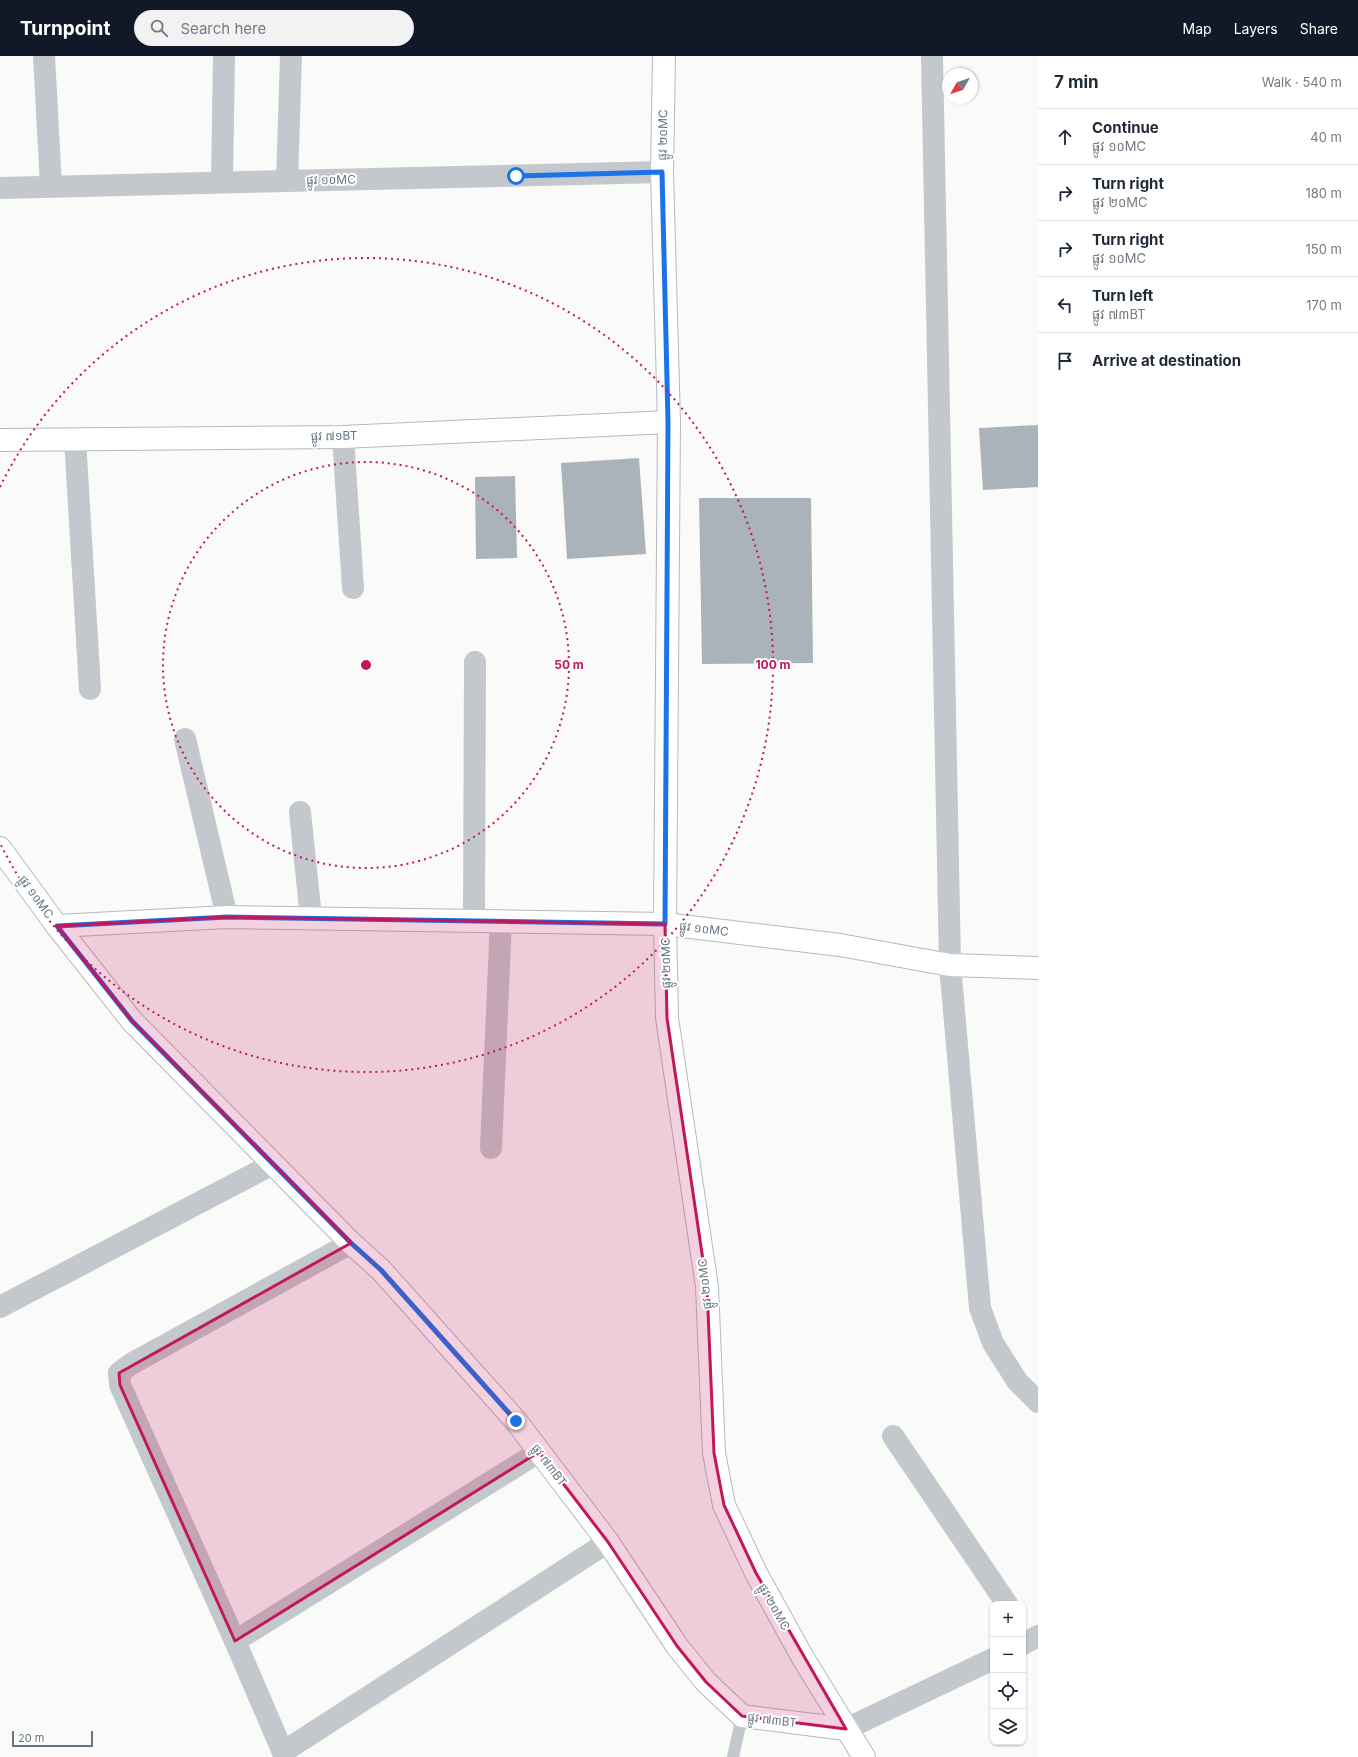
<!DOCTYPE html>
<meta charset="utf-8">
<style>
body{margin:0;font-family:Inter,"Noto Sans Khmer",sans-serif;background:#f2f2f3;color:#1f2937}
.controls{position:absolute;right:12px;bottom:12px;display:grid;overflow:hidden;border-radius:8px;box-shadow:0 1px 3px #0004}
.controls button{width:36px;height:36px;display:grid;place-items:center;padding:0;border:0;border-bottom:1px solid #e0e1e3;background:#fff;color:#1f2937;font:20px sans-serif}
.compass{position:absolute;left:942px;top:12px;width:36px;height:36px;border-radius:50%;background:#fff;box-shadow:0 1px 3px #0004;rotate:230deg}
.scale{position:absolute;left:12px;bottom:10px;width:81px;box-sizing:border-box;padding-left:4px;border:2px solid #657683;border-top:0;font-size:11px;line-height:14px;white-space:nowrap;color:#657683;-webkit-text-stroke:3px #fff;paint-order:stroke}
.stop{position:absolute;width:12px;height:12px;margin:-9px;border:3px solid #1a73e8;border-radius:50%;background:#fff}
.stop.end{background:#1a73e8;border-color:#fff;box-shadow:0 1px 4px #0008}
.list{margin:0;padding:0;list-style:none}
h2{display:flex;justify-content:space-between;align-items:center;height:52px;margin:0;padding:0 16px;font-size:17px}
h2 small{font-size:13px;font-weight:400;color:#747a83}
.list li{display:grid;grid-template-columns:26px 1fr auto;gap:12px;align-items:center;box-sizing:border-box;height:56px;padding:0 16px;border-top:1px solid #e0e1e3}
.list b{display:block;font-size:15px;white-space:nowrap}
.list p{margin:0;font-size:13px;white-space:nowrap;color:#747a83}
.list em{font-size:13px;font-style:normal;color:#747a83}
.icon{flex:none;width:22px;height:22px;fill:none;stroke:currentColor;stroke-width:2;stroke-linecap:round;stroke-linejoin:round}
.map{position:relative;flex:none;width:1038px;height:1701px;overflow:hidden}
header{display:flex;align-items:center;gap:24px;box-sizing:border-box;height:56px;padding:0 20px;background:#111827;color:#fff}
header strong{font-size:19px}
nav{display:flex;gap:22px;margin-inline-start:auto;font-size:14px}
.search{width:280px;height:36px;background:#f2f2f3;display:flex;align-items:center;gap:10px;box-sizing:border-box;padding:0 14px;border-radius:22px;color:#747a83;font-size:15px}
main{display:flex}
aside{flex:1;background:#fff}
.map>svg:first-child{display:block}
</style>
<header>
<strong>Turnpoint</strong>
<div class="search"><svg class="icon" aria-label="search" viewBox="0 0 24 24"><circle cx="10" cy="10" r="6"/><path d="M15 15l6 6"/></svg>Search here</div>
<nav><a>Map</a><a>Layers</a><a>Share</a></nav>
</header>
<main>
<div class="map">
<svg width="1038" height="1701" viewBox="0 0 1038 1701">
<rect width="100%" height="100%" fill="#fafaf8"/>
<g fill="#aab3b9">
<path d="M1038 369V431L983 434 979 372Z"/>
<path d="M639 402 646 498 567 503 561 407Z"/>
<path d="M515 420 517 502 476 503 475 421Z"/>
<path d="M699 442H811L813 607 702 608Z"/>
</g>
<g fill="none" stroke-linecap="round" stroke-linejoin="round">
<g stroke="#b3babf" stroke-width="24">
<g id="secondary">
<path d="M664 0 662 116 669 366 665 868 667 962 707 1231 714 1397 724 1449 756 1517 803 1602 864 1701"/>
<path d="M0 384 343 381 669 366"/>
<path d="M0 792 57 870 132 965 351 1187 381 1214 516 1365 608 1486 677 1590 706 1626 742 1660 846 1673"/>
<path d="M57 870 227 861 665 868 840 889 950 909 1038 912"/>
</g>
</g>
<path stroke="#c3c8cc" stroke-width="12" d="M733 1701 742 1660"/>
<g stroke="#c3c8cc" stroke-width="22">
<path d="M44 0 51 130"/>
<path d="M932 0 950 909 980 1252 993 1287 1017 1325 1038 1346"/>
<path d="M287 125 291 0"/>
<path d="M222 126 224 0"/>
<path d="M0 132 662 116"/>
<path d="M343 381 353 532"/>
<path d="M75 383 90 633"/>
<path d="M185 683 227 861"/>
<path d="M300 756 311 862"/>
<path d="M474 864 475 606"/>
<path d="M491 1092 501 864"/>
<path d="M0 1251 273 1108"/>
<path d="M893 1380 1007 1548"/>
<path d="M235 1585 539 1396"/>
<path d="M1023 1588 1038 1580"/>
<path d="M846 1673 993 1603"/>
<path d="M283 1696 608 1486"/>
<path d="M285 1701 235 1585 120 1329 119 1317 131 1308 351 1187"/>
</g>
<use href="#secondary" stroke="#fff" stroke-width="22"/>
</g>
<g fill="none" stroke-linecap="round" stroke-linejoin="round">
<path stroke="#1a73e8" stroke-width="5" d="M516 1365 381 1214 351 1187 132 965 57 870 227 861 665 868 668 366 662 116 516 120"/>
</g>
<path fill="#c2185b" fill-opacity="0.2" stroke="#c2185b" stroke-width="3" stroke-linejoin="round" d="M227 861 665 868 667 962 707 1231 714 1397 724 1449 756 1517 846 1673 742 1660 706 1626 677 1590 608 1486 539 1396 235 1585 120 1329 119 1317 351 1187 132 965 57 870Z"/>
<g fill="none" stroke="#c2185b" stroke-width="2" stroke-dasharray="2 4">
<circle cx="366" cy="609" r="203"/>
<path d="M0 431A407 407 0 1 1 0 787"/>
</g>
<g text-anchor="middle" stroke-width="4" stroke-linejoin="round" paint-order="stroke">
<g font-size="12" fill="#657683" stroke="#fff">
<text transform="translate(663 79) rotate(-89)" y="4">ផ្លូវ ២០MC</text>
<text transform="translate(331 124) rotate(-1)" y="4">ផ្លូវ ១០MC</text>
<text transform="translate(334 380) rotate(-1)" y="4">ផ្លូវ ៧១BT</text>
<text transform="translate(36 841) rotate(54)" y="4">ផ្លូវ ១០MC</text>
<text transform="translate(704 873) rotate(7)" y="4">ផ្លូវ ១០MC</text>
<text transform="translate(666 907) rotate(-91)" y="4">ផ្លូវ ២០MC</text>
<text transform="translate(705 1228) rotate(-96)" y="4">ផ្លូវ ២០MC</text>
<text transform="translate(549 1409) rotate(53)" y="4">ផ្លូវ ៧៣BT</text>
<text transform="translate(774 1551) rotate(61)" y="4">ផ្លូវ ២០MC</text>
<text transform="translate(772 1664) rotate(7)" y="4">ផ្លូវ ៧៣BT</text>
</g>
</g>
<circle cx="366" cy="609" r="6" fill="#c2185b" stroke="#fff" stroke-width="2"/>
<g font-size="12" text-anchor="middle" font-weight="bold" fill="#c2185b" stroke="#fff" stroke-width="4" stroke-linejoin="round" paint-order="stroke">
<text x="569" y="613">50 m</text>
<text x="773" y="613">100 m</text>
</g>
</svg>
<div class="controls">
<button>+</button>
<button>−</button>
<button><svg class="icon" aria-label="locate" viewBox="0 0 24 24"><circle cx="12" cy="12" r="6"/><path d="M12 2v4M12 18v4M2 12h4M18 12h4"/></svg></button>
<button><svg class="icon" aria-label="layers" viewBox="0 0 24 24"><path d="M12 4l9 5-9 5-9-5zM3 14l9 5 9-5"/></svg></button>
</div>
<svg class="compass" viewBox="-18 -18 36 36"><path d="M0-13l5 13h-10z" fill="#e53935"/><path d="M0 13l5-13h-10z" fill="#747a83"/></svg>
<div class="scale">20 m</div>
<div class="stop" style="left:516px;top:120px"></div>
<div class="stop end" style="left:516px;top:1365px"></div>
</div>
<aside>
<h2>7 min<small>Walk · 540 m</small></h2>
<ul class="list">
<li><svg class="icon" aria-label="ahead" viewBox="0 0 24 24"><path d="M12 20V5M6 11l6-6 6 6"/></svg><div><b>Continue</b><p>ផ្លូវ ១០MC</p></div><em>40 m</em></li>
<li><svg class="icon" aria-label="right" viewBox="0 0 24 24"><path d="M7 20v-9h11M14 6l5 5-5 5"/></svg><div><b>Turn right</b><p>ផ្លូវ ២០MC</p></div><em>180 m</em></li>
<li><svg class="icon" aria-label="right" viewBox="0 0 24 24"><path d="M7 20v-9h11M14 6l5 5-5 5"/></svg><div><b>Turn right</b><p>ផ្លូវ ១០MC</p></div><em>150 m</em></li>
<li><svg class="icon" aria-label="left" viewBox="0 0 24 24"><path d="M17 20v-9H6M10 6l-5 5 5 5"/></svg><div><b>Turn left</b><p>ផ្លូវ ៧៣BT</p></div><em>170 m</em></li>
<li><svg class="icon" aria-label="arrive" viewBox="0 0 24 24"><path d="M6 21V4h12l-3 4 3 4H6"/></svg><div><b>Arrive at destination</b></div></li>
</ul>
</aside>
</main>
